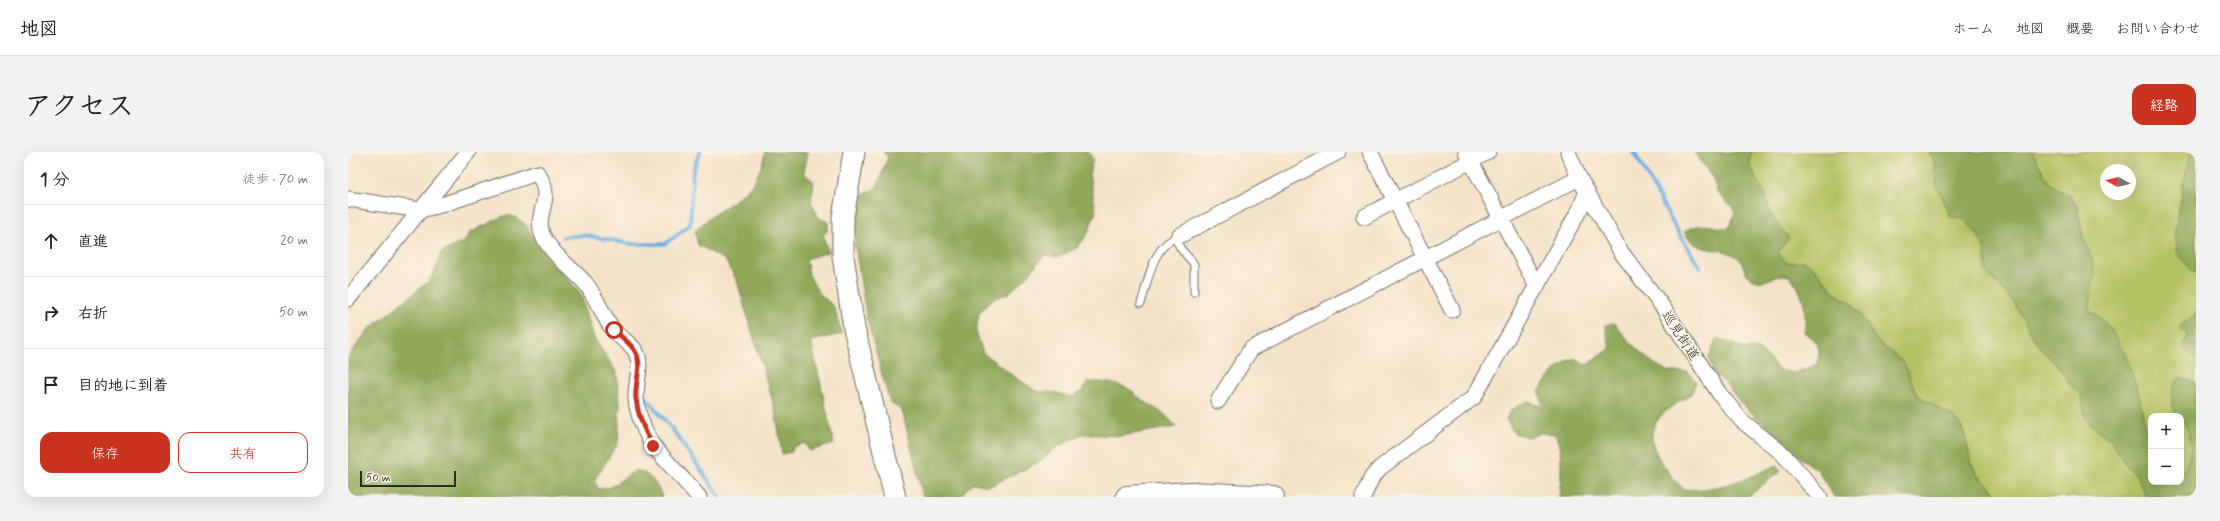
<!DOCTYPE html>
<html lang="ja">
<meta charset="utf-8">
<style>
body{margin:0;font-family:Mynerve,"Klee One",sans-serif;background:#f2f2f2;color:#202124}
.controls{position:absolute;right:12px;bottom:12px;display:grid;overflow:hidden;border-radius:8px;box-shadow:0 4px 16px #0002}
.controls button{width:36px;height:36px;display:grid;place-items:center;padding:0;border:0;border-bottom:1px solid #e0e0e0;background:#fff;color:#202124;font:20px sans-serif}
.compass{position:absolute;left:1752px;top:12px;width:36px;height:36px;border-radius:50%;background:#fff;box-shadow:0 4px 16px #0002;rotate:278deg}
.scale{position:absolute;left:12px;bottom:10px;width:96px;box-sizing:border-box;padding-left:4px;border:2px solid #2b2b2b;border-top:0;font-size:11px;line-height:14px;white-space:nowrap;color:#2b2b2b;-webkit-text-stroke:3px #fcf5e5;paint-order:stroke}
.stop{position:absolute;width:12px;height:12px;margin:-9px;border:3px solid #c8321e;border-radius:50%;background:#fff}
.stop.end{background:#c8321e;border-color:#fff;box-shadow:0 1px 4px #0008}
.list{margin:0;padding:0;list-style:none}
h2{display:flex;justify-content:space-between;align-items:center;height:52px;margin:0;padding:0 16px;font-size:17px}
h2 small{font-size:13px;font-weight:400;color:#757577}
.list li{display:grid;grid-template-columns:26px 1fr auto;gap:12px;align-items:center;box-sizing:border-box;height:72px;padding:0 16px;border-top:1px solid #e0e0e0}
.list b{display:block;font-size:15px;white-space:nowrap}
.list em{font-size:13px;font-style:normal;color:#757577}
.actions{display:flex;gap:8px;padding:12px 16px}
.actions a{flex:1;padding:9px 0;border:1px solid #c8321e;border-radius:12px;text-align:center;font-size:14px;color:#c8321e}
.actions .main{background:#c8321e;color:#fff}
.icon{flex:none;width:22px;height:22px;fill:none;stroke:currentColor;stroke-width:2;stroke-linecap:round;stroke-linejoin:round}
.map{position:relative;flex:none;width:1848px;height:345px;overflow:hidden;border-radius:12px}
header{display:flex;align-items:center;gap:24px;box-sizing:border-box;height:56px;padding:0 20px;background:#fff;border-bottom:1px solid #e0e0e0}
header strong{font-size:19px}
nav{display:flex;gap:22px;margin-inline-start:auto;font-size:14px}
.intro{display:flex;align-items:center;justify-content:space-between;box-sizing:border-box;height:96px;padding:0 24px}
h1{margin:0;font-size:28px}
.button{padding:10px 18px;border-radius:12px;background:#c8321e;color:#fff;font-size:14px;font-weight:700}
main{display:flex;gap:24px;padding:0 24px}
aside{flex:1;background:#fff;border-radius:12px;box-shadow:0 4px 16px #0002}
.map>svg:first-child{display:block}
</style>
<header>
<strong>地図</strong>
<nav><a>ホーム</a><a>地図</a><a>概要</a><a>お問い合わせ</a></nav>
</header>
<div class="intro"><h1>アクセス</h1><a class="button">経路</a></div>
<main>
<aside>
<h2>1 分<small>徒歩 · 70 m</small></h2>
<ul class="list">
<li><svg class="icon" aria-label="ahead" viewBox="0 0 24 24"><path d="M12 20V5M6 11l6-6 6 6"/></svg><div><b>直進</b></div><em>20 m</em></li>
<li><svg class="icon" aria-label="right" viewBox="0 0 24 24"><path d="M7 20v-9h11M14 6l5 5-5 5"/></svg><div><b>右折</b></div><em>50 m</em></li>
<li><svg class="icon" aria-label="arrive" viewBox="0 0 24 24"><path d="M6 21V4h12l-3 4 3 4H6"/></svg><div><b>目的地に到着</b></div></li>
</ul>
<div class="actions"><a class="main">保存</a><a>共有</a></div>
</aside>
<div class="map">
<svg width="1848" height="345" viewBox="0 0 1848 345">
<rect width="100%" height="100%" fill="#fcf5e5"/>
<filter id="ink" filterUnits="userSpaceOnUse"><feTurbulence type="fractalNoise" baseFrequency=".025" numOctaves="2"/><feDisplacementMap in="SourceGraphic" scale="8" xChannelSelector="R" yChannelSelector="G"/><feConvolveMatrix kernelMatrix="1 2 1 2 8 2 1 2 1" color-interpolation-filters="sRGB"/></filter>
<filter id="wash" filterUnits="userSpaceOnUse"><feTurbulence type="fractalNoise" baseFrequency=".012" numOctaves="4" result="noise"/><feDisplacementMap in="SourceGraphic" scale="16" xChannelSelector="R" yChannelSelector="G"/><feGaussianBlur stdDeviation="0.9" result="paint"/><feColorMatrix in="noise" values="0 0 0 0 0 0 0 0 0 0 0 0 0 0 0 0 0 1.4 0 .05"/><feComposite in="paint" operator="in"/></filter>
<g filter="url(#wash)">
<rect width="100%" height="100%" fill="#f5e3c9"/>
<path fill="#b5c264" stroke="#707648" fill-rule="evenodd" d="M1404 0H1848V345H1648L1645 337 1630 324 1624 313 1615 278 1608 267 1569 243 1556 211 1542 199 1530 191 1513 163 1502 150 1487 142 1480 131 1457 109 1439 111 1433 106 1430 100 1441 86C1435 79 1428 72 1424 64 1419 56 1419 48 1416 40 1412 30 1396 11 1404 0ZM1758 18H1782V42H1758ZM1803 264H1833V330H1803Z"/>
<g fill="#90a85a" stroke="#5e6a42">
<path d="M417 0H460L456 21 466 30 463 50 471 66 480 70V78L475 83 480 100 458 107 461 123 470 140 486 155 494 182 463 189 486 292 461 299 457 291 445 295 444 300 434 302 427 257 389 129 377 108 350 93 347 79C377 48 408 48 417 0Z"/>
<path d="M535 0H741L745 8 741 22 748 59 740 81 730 95 711 105 696 103 679 125 661 141 643 148 631 161 628 180 635 201 667 225 688 239 710 241 722 245 732 241 740 230C750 228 771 232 781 237 786 239 788 245 793 247 806 256 819 262 828 275L772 284 734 282 706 297 693 309 642 334 624 331 612 345H575L554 258 542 251 519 168 507 94 510 46 529 35 540 5Z"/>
<path d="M1346 0H1404C1396 12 1412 30 1416 40 1419 48 1419 56 1424 64 1428 72 1435 79 1441 86L1430 100 1433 106 1439 111 1457 109 1468 118 1487 142 1502 150 1513 163 1530 191 1542 199 1556 211 1569 243 1608 267 1615 278 1624 313 1630 324 1645 337 1648 345H1486L1469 317 1451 305 1391 249 1376 229 1366 222 1361 206 1368 187 1371 186 1396 197 1406 196 1414 199 1431 218 1445 221 1468 213C1475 195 1469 191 1456 180 1459 161 1457 147 1447 131 1444 126 1441 123 1435 123 1424 124 1417 133 1406 128 1394 123 1398 109 1386 103 1367 93 1349 103 1336 80 1355 68 1362 76 1381 76L1387 61 1385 56 1370 42 1365 27Z"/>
<path d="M1581 0H1684L1701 31 1723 45 1729 54 1734 80 1745 111 1746 122 1741 160 1749 162 1763 177 1779 206 1792 247 1798 281 1803 293V330H1833V320C1844 310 1844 291 1840 278 1838 273 1833 269 1833 264H1830C1820 251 1823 237 1832 225L1848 231V345H1798L1788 322 1779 314 1763 288 1742 272 1737 264 1733 241 1723 234 1712 217 1688 191 1666 151 1638 120C1640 96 1632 83 1615 67L1603 65 1588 32 1586 8Z"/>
<path d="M1842 0H1848V121L1844 119 1829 100 1830 95 1826 83Z"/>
<path d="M158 63 167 65 177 72 192 95 233 142 246 186 269 221 272 251 270 291 246 329 251 337 263 335 288 318C303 322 309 332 314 345H0V205L20 178 81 129 90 113 92 101 117 89 121 81Z"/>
<path d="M1848 158V207L1847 208 1834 194 1839 185 1838 180 1832 178 1833 173 1848 163Z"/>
<path d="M1267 171C1277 187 1305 216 1324 220 1329 220 1335 220 1340 220L1348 229 1343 243C1286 272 1299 297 1335 337 1366 340 1401 327 1428 313L1433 319 1399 345H1211C1213 326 1216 300 1207 282L1193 281 1180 285 1166 281 1158 267 1163 258 1179 249 1195 255 1191 240C1200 224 1210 214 1226 206L1239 213 1262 196 1257 173Z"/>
</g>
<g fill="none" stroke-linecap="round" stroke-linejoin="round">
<g stroke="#69adde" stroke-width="4">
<path d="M1286 0 1327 75 1352 115"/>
<path d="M215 85 236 83 283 92H317L342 73 345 18 352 0"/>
<path d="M296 243 325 278 372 345"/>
</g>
</g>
</g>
<g filter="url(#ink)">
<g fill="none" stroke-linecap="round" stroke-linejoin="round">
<g stroke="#726b62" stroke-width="9">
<g id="lane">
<path d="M826 85 833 97 846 112V140"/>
<path d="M793 151C801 128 804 93 831 84"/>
</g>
</g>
<g stroke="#726b62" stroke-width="17">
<g id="street">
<path d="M1022 0 1104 158"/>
<path d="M1118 0 1189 135"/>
<path d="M1220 0 1231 26 1273 100 1314 154 1371 241 1393 268 1435 302 1472 345"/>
<path d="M0 47 72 58 93 53 189 21C208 47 186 59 194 82 202 101 225 117 238 132 249 146 255 165 266 179 273 187 283 191 288 200 295 213 287 232 288 246 289 262 297 280 305 294L351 345"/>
<path d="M1016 65 1140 0"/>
<path d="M831 84 990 0"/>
<path d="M0 147 120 0"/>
<path d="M870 249 903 197 1231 26"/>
<path d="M1015 345 1024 325 1032 316 1126 245 1232 57 1239 39"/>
</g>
</g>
<g stroke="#726b62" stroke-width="23">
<path id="secondary" d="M506 0 495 65V104L506 176 547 345"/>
</g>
<g stroke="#726b62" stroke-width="24">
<path id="highway" d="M779 345 843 341 925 345"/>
</g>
<use href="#lane" stroke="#fff" stroke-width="7"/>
<use href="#street" stroke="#fff" stroke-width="15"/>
<use href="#secondary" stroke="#fff" stroke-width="21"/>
<use href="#highway" stroke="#fff" stroke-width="22"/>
</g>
</g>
<g fill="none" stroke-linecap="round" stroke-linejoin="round" filter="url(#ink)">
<path stroke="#c8321e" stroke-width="5" d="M266 178C274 186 283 191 288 201 295 214 286 232 288 247 290 264 297 280 305 294"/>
</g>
<g text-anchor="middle" stroke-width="3" stroke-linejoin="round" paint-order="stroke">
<g font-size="14" fill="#2b2b2b" stroke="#fcf5e5">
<text transform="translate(1333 183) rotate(57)" y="5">巡見街道</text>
</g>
</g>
</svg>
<div class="controls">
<button>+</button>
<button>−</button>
</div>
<svg class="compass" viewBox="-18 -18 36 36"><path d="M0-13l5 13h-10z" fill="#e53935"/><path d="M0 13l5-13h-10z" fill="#757577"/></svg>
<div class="scale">50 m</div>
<div class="stop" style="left:266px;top:178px"></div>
<div class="stop end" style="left:305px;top:294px"></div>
</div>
</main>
